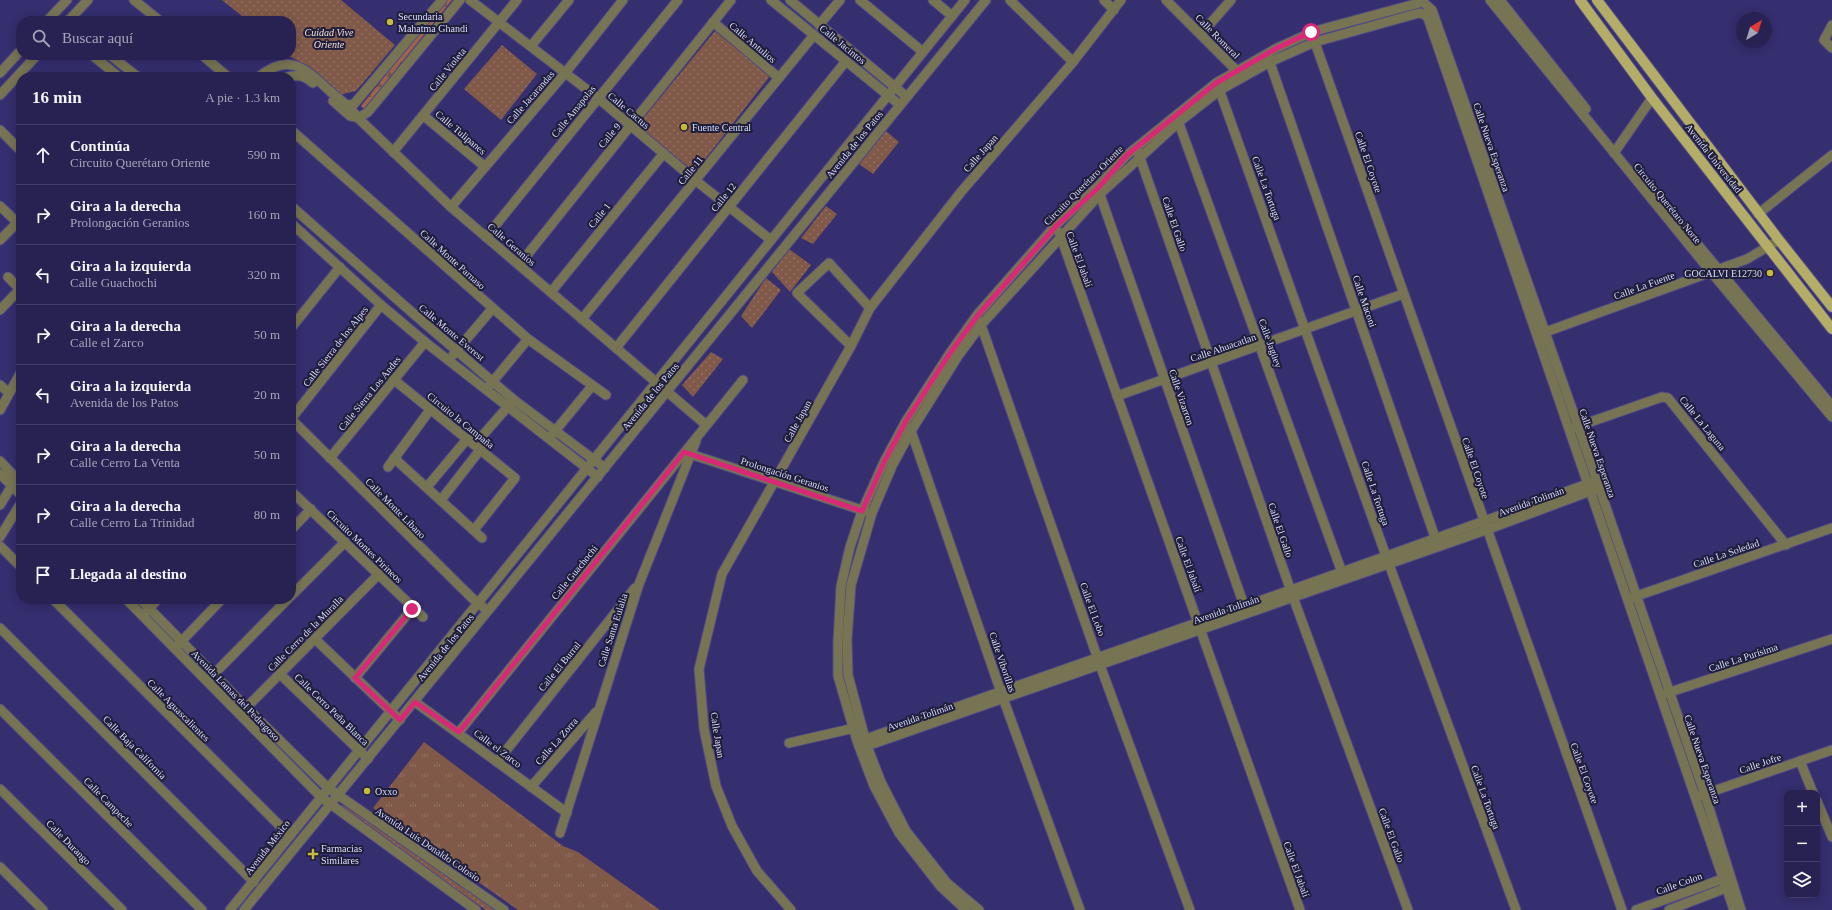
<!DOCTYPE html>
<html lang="es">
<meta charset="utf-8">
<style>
body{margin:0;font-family:"Times New Roman",serif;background:#342f5d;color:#f1f3f6}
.controls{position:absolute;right:12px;bottom:12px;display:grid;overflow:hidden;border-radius:8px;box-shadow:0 2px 10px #0003}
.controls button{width:36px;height:36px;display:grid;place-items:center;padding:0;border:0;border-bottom:1px solid #443f6a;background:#282253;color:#f1f3f6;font:20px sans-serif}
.compass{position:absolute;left:1736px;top:12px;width:36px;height:36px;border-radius:50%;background:#282253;box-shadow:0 2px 10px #0003;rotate:38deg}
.stop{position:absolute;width:12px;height:12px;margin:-9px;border:3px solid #db2777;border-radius:50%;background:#fff}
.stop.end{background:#db2777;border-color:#fff;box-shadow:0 1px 4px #0008}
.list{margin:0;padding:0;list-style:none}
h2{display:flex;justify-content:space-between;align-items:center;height:52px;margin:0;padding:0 16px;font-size:17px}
h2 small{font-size:13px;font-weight:400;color:#a5a4b8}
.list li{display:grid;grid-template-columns:26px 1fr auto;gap:12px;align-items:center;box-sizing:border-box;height:60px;padding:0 16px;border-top:1px solid #443f6a}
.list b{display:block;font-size:15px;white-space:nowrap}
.list p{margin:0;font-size:13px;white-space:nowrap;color:#a5a4b8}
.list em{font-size:13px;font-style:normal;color:#a5a4b8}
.icon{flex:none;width:22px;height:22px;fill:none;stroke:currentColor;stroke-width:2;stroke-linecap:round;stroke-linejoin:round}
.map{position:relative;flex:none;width:1832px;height:910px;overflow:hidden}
.search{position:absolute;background:#282253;box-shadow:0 2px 10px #0003;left:16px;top:16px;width:280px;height:44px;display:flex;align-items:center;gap:10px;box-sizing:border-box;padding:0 14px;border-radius:16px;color:#a5a4b8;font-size:15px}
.panel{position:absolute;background:#282253;box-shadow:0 2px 10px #0003;left:16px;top:72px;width:280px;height:532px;border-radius:16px}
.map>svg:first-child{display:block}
</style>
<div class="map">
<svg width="1832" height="910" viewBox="0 0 1832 910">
<defs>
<pattern id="grass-tufts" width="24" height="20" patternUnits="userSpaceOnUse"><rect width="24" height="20" fill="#805948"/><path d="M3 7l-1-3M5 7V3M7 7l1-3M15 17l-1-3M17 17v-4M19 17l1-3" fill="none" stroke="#927063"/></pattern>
<pattern id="forest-firs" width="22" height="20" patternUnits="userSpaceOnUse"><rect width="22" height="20" fill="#9f6349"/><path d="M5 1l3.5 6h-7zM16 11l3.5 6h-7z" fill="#75554a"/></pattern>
<pattern id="park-dots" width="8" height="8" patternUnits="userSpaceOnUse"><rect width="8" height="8" fill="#805948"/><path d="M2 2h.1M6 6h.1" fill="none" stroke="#927063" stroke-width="1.8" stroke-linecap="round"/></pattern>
</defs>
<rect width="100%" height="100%" fill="#352e6f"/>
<path fill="url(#grass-tufts)" d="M424 742 563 846 578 852 660 910H518L373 808Z"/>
<path fill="url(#forest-firs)" d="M446 0H452L364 109 361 106Z"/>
<g fill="url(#park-dots)">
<path d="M222 0H341L395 45 356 91 339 95 297 60 287 55H291V21H248Z"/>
<path d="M715 31 770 76 695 172 637 126Z"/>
<path d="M502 45 537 74 501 120 464 89Z"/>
<path d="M886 131 899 142 873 174 859 164Z"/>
<path d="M826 206 837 214 813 244 801 238Z"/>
<path d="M789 249 811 265 790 292 772 272Z"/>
<path d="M766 278 781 290 752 328 741 316Z"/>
<path d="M711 352 723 359 693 397 682 385Z"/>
<path d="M343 805 498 910H486L340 809Z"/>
</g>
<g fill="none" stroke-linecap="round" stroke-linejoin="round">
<g stroke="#504a86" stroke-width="11">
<g id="minor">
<path d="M134 0 160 21"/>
<path d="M470 0 598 98 695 180 771 240"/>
<path d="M771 0 900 105"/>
<path d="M790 0 907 97"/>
<path d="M860 0 923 52"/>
<path d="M933 0 952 16"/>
<path d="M1010 0 1073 62"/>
<path d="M1104 0 1114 10"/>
<path d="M1166 0 1241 75"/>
<path d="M1490 0 1711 272 1832 417"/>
<path d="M1500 0 1586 109"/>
<path d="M1424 14 1428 18 1734 910"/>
<path d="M47 21 67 0"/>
<path d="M68 21 88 0"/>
<path d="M713 22 779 78"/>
<path d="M819 25 840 0"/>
<path d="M1832 25 1824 40 1832 48"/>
<path d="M1201 34 1231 0"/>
<path d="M1313 37 1622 910"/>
<path d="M531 46 569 0"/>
<path d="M92 55 119 77"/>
<path d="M110 55 138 77"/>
<path d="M202 55 228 77"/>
<path d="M1268 57 1437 543"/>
<path d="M0 73 21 50"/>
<path d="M259 77C264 72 269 70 275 67 298 57 315 78 331 92 341 101 350 106 358 118L451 207 705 424"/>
<path d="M287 77C298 74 305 76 313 83"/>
<path d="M1218 86 1386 556 1516 910"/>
<path d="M0 95 37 55"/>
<path d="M333 101 350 116 356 117"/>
<path d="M349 105 354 104 442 0"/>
<path d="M424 116 484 166"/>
<path d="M358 118 368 112 460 0"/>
<path d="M1177 118 1344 578"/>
<path d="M0 130 21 151"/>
<path d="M291 130 528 339 606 395"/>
<path d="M393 152 517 0"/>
<path d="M1138 152 1293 597 1408 910"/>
<path d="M1614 153 1652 98"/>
<path d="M1644 180 1832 406"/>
<path d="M1098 189 1246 611"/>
<path d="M0 206 21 226"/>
<path d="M291 206 415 315 514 400 605 468"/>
<path d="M451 207 566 72 623 0"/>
<path d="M1758 214 1832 155"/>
<path d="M291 223 381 305 425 342 598 477"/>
<path d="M1059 232 1300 910"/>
<path d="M486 237 678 0"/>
<path d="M0 240 17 223"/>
<path d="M519 265 731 0"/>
<path d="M8 277 21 290"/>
<path d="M551 292 664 153"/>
<path d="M0 310 20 289"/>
<path d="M582 319 814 35"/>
<path d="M980 322 1100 665 1190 910"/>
<path d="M291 328 340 267"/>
<path d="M1540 334 1747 259 1779 240"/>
<path d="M851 346 797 293 829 263 870 308"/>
<path d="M616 348 846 61"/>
<path d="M453 355 492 309"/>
<path d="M393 379 515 478 474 530"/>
<path d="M0 385 9 393"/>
<path d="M489 386 528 339"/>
<path d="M1117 396 1403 294"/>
<path d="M0 410 21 372"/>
<path d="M291 419 473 599 483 607"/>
<path d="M291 419 381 305"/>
<path d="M910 428 1003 698 1080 910"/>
<path d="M1573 428 1662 397 1668 398 1786 545"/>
<path d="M551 436 592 386"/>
<path d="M687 453 868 512"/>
<path d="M330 458 425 342"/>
<path d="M394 458 482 538"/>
<path d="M0 461 20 482"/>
<path d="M388 467 430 410"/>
<path d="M0 474 21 495"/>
<path d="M427 487 467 439 483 435"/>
<path d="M291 491 423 617"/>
<path d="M441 500 480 450 483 435 512 402"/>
<path d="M0 505 21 471"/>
<path d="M291 530 311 509"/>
<path d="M0 537 21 503"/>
<path d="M0 546 21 567"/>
<path d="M291 596 345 542"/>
<path d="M1631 598 1832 528"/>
<path d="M53 599 290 836"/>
<path d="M126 599 321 797 476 910"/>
<path d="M140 599 246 707 328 788 504 910"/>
<path d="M145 613 158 599"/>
<path d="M0 628 254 882"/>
<path d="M315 639 400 720"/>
<path d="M177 646 222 599"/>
<path d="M280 674 368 759"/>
<path d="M355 678 412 609"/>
<path d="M209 679 288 599"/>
<path d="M1664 694 1832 639"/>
<path d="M415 702 567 813"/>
<path d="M0 709 202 910"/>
<path d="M242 712 379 574"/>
<path d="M459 732 743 380"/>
<path d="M860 741 1342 572 1593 482"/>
<path d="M789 743 859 727"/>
<path d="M861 748 1486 530 1596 489"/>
<path d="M1800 761 1813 793"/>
<path d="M497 762 635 588"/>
<path d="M531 787 596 712"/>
<path d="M0 789 122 910"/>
<path d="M1699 796 1832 750"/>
<path d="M1817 801 1832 837"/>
<path d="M560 833 639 584 696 441"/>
<path d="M0 867 43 910"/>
<path d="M230 910 965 0"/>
<path d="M244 910 986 0"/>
<path d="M791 910 757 871 732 826 716 786 704 729 699 669 722 574 851 346 870 308 961 192 1073 62 1121 0"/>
<path d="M966 910 941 887 899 833 874 786 857 741 838 676V641L841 586 850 547 862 511 884 462 906 421 950 353 977 315 1056 225 1097 187 1127 155 1216 83 1277 48 1315 31 1423 2 1432 10 1578 426 1705 795 1741 910"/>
<path d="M979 910 947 883 906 831 881 782 867 746 848 675 847 639 851 585 872 513 893 464 911 431 958 356 981 325 1100 194 1179 122 1220 90 1270 62 1315 42 1419 13 1424 14"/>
<path d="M1636 910 1728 877"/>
<path d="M1669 910 1731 886"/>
</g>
</g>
<g stroke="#504a86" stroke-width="12">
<g id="major">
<path d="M1580 0 1652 98 1832 329"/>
<path d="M1597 0 1779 240 1832 307"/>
</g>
</g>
<use href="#minor" stroke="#777453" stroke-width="9"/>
<use href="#major" stroke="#b3ad67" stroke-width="10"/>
</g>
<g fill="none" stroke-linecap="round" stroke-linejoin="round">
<path stroke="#db2777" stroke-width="5" d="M412 609 355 678 400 720 415 702 459 732 684 452 862 511 884 462 906 421 950 353 978 315 1056 226 1098 188 1127 155 1216 83 1277 48 1311 32"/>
</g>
<g fill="#c7bb3c" stroke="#1e1d3a" stroke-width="1.5">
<circle cx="390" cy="22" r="4"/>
<circle cx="684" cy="127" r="4"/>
<circle cx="1770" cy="273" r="4"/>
<circle cx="367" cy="791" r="4"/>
<path d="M311 848h4v4h4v4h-4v4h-4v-4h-4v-4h4z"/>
</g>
<g text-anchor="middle" stroke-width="4" stroke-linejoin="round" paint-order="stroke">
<g font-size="10" fill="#dddefd" stroke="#1e1d3a" text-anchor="start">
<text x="398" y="20">Secundaria<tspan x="398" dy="12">Mahatma Ghandi</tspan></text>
<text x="692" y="131">Fuente Central</text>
<text x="1762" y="277" text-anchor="end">GOCALVI E12730</text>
<text x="375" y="795">Oxxo</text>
<text x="321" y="852">Farmacias<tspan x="321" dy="12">Similares</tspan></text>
</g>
<g font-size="10" font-style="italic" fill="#f3e0d8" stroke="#1e1d3a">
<text x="329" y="36">Cuidad Vive<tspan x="329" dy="12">Oriente</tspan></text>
</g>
<g font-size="10" fill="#dddefd" stroke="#1e1d3a">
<text transform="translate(1218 36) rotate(45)" y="4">Calle Romeral</text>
<text transform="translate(753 42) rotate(40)" y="4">Calle Antulios</text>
<text transform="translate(843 44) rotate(39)" y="4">Calle Jacintos</text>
<text transform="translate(447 69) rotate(-51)" y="4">Calle Violeta</text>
<text transform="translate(530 97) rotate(-49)" y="4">Calle Jacarandas</text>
<text transform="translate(629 110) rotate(40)" y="4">Calle Cactus</text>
<text transform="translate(573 111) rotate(-51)" y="4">Calle Amapolas</text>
<text transform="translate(461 132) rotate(40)" y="4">Calle Tulipanes</text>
<text transform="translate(609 135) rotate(-51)" y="4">Calle 9</text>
<text transform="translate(854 144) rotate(-51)" y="4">Avenida de los Patos</text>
<text transform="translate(1492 147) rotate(71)" y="4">Calle Nueva Esperanza</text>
<text transform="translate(980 153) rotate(-49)" y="4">Calle Japan</text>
<text transform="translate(1714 158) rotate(52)" y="4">Avenida Universidad</text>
<text transform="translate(1369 162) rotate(71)" y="4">Calle El Coyote</text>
<text transform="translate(690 170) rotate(-51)" y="4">Calle 11</text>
<text transform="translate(1083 185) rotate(-45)" y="4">Circuito Querétaro Oriente</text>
<text transform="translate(1267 188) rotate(70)" y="4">Calle La Tortuga</text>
<text transform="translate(723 197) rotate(-51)" y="4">Calle 12</text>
<text transform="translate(1668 203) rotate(51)" y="4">Circuito Querétaro Norte</text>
<text transform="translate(599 215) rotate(-51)" y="4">Calle 1</text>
<text transform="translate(1175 224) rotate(71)" y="4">Calle El Gallo</text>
<text transform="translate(512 244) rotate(41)" y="4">Calle Geranios</text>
<text transform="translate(453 259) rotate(42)" y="4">Calle Monte Parnaso</text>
<text transform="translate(1080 259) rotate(70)" y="4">Calle El Jabalí</text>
<text transform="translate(1644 285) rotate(-20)" y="4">Calle La Fuente</text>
<text transform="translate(1365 301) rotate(71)" y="4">Calle Maconi</text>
<text transform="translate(452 332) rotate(40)" y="4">Calle Monte Everest</text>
<text transform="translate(1271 343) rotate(70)" y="4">Calle Jagüey</text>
<text transform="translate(335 346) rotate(-52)" y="4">Calle Sierra de los Alpes</text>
<text transform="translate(1223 347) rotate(-19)" y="4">Calle Ahuacatlan</text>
<text transform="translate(369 393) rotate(-51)" y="4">Calle Sierra Los Andes</text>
<text transform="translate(650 396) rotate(-51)" y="4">Avenida de los Patos</text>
<text transform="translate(1182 397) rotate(71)" y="4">Calle Vizarron</text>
<text transform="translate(461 420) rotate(39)" y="4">Circuito la Campaña</text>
<text transform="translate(797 421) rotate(-61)" y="4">Calle Japan</text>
<text transform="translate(1703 423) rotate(51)" y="4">Calle La Laguna</text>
<text transform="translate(1598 453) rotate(71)" y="4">Calle Nueva Esperanza</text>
<text transform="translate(1476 468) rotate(71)" y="4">Calle El Coyote</text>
<text transform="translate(785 474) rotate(18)" y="4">Prolongación Geranios</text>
<text transform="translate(1376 493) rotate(71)" y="4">Calle La Tortuga</text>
<text transform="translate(1531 501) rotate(-20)" y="4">Avenida Tolimán</text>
<text transform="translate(396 508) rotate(45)" y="4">Calle Monte Líbano</text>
<text transform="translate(1281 530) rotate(71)" y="4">Calle El Gallo</text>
<text transform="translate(365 546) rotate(44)" y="4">Circuito Montes Pirineos</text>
<text transform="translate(1726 553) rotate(-19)" y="4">Calle La Soledad</text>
<text transform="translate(1189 564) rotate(70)" y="4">Calle El Jabalí</text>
<text transform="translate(574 572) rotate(-51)" y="4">Calle Guachochi</text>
<text transform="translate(1093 609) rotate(70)" y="4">Calle El Lobo</text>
<text transform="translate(1226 609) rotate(-19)" y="4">Avenida Tolimán</text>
<text transform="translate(612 630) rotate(-72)" y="4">Calle Santa Eulalia</text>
<text transform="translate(305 633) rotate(-45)" y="4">Calle Cerro de la Muralla</text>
<text transform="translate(445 647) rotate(-51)" y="4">Avenida de los Patos</text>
<text transform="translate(1743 657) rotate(-18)" y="4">Calle La Purísima</text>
<text transform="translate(1003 662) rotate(71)" y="4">Calle Viborillas</text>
<text transform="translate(559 666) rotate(-51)" y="4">Calle El Burral</text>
<text transform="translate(236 695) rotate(46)" y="4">Avenida Lomas del Pedregoso</text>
<text transform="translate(332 709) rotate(44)" y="4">Calle Cerro Peña Blanca</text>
<text transform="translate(179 710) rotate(45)" y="4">Calle Aguascalientes</text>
<text transform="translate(920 716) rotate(-19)" y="4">Avenida Tolimán</text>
<text transform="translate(718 735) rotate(81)" y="4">Calle Japan</text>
<text transform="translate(556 741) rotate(-49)" y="4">Calle La Zorra</text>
<text transform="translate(135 747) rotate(45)" y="4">Calle Baja California</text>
<text transform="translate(498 748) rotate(37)" y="4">Calle el Zarco</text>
<text transform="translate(1703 759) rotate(71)" y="4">Calle Nueva Esperanza</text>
<text transform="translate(1760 763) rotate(-19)" y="4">Calle Jofre</text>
<text transform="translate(1585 773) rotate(70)" y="4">Calle El Coyote</text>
<text transform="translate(1486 797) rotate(70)" y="4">Calle La Tortuga</text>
<text transform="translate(109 802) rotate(45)" y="4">Calle Campeche</text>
<text transform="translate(1392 835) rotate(70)" y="4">Calle El Gallo</text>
<text transform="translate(69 842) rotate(45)" y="4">Calle Durango</text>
<text transform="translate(428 844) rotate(34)" y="4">Avenida Luis Donaldo Colosio</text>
<text transform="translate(267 847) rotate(-52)" y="4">Avenida México</text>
<text transform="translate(1297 869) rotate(70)" y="4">Calle El Jabalí</text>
<text transform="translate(1679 883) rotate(-20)" y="4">Calle Colon</text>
</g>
</g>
</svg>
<div class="controls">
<button>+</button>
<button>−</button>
<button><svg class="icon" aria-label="layers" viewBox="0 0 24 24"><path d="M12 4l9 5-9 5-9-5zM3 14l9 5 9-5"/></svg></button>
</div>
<svg class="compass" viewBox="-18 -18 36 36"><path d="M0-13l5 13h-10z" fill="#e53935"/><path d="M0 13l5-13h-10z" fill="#a5a4b8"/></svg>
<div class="stop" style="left:1311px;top:32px"></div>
<div class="stop end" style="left:412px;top:609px"></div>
<div class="search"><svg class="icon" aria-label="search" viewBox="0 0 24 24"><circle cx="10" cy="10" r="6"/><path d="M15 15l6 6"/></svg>Buscar aquí</div>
<section class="panel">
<h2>16 min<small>A pie · 1.3 km</small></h2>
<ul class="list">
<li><svg class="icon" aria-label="ahead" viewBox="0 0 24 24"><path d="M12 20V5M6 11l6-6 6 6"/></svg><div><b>Continúa</b><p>Circuito Querétaro Oriente</p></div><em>590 m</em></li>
<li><svg class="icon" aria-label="right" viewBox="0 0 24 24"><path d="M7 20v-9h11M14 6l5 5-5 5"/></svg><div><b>Gira a la derecha</b><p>Prolongación Geranios</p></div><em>160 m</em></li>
<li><svg class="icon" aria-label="left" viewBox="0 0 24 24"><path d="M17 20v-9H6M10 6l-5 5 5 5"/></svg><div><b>Gira a la izquierda</b><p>Calle Guachochi</p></div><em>320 m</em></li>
<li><svg class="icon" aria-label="right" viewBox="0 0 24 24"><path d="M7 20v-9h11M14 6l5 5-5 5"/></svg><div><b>Gira a la derecha</b><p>Calle el Zarco</p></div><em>50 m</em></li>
<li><svg class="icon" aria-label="left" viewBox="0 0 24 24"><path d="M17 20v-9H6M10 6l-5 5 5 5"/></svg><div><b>Gira a la izquierda</b><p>Avenida de los Patos</p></div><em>20 m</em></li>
<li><svg class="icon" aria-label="right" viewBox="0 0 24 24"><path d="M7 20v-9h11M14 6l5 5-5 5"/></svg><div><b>Gira a la derecha</b><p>Calle Cerro La Venta</p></div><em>50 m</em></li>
<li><svg class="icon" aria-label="right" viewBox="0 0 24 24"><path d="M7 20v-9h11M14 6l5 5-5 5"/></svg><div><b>Gira a la derecha</b><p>Calle Cerro La Trinidad</p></div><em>80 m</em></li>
<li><svg class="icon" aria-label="arrive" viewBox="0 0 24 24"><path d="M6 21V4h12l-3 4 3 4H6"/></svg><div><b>Llegada al destino</b></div></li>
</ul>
</section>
</div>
